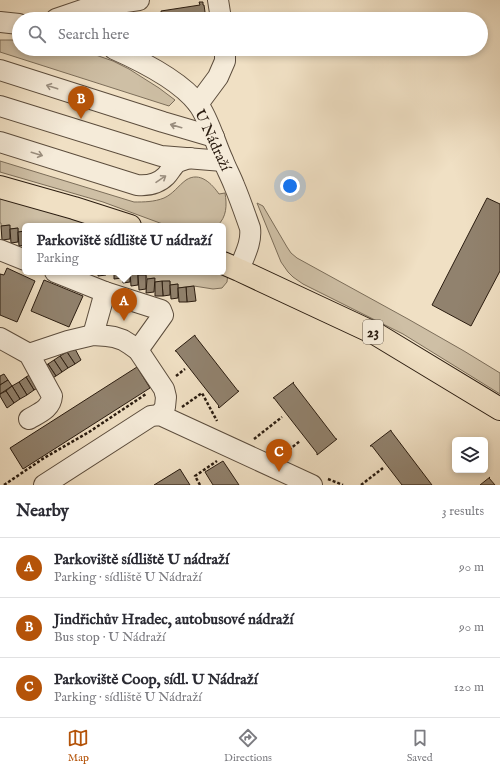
<!DOCTYPE html>
<meta charset="utf-8">
<style>
body{margin:0;font-family:"IM FELL English",serif;background:#f2f2f3;color:#2b2b33}
.controls{position:absolute;right:12px;bottom:12px;display:grid;overflow:hidden;border-radius:6px;box-shadow:0 2px 6px #0003}
.controls button{width:36px;height:36px;display:grid;place-items:center;padding:0;border:0;border-bottom:1px solid #e1e1e2;background:#fff;color:#2b2b33;font:20px sans-serif}
.you{position:absolute;left:290px;top:186px;width:14px;height:14px;margin:-10px;border:3px solid #fff;border-radius:50%;background:#1a73e8;box-shadow:0 0 0 6px #1a73e833}
.badge{display:grid;place-items:center;width:26px;height:26px;border-radius:50%;background:#b45309;color:#fff;font-size:13px;font-weight:700}
.pin{position:absolute;translate:-50% -33px;filter:drop-shadow(0 1px 2px #0008)}
.pin::after{content:'';position:absolute;top:21px;width:14px;height:12px;background:inherit;clip-path:polygon(0 0,100% 0,50% 100%)}
.popup{position:absolute;left:22px;top:223px;width:204px;height:52px;box-sizing:border-box;display:grid;place-content:center;border-radius:6px;background:#fff;filter:drop-shadow(0 1px 3px #0005);font-size:13px;white-space:nowrap;color:#7c7c81}
.popup b{font-size:15px;color:#2b2b33}
.popup::after{content:'';position:absolute;left:50%;top:100%;margin-left:-8px;border:8px solid transparent;border-top-color:#fff}
.list{margin:0;padding:0;list-style:none}
h2{display:flex;justify-content:space-between;align-items:center;height:52px;margin:0;padding:0 16px;font-size:17px}
h2 small{font-size:13px;font-weight:400;color:#7c7c81}
.list li{display:grid;grid-template-columns:26px 1fr auto;gap:12px;align-items:center;box-sizing:border-box;height:60px;padding:0 16px;border-top:1px solid #e1e1e2}
.list b{display:block;font-size:15px;white-space:nowrap}
.list p{margin:0;font-size:13px;white-space:nowrap;color:#7c7c81}
.list em{font-size:13px;font-style:normal;color:#7c7c81}
.icon{flex:none;width:22px;height:22px;fill:none;stroke:currentColor;stroke-width:2;stroke-linecap:round;stroke-linejoin:round}
.map{position:relative;flex:none;width:500px;height:485px;overflow:hidden}
.search{position:absolute;background:#fff;box-shadow:0 2px 6px #0003;left:12px;right:12px;top:12px;height:44px;display:flex;align-items:center;gap:10px;box-sizing:border-box;padding:0 14px;border-radius:22px;color:#7c7c81;font-size:15px}
.sheet{height:232px;background:#fff}
nav{display:flex;justify-content:space-around;align-items:center;box-sizing:border-box;height:56px;border-top:1px solid #e1e1e2;background:#fff;font-size:11px;color:#7c7c81}
nav a{display:grid;justify-items:center;gap:2px}
nav .on{color:#b45309}
.map>svg:first-child{display:block}
</style>
<div class="map">
<svg width="500" height="485" viewBox="0 0 500 485">
<rect width="100%" height="100%" fill="#f0e0c4"/>
<filter id="stains"><feTurbulence type="fractalNoise" baseFrequency=".005" numOctaves="4"/><feColorMatrix values="0 0 0 0 .2 0 0 0 0 .09 0 0 0 0 .02 0 0 0 .5 -.17"/></filter>
<radialGradient id="worn" r=".72"><stop offset=".6" stop-color="#630" stop-opacity="0"/><stop offset="1" stop-color="#630" stop-opacity=".3"/></radialGradient>
<g fill="#cebfa5" stroke="#7c6e5a">
<path d="M0 40H19V49H78L90 53 113 61 129 69 159 88 175 100 169 106 0 52Z"/>
<path d="M0 161 134 202C144 202 154 202 164 198 173 194 178 186 186 180 200 171 212 184 219 194L225 193C227 205 227 217 217 226H168L103 202 0 172Z"/>
<path d="M0 193 108 226H25V231L18 232V228L10 229 9 225 1 226V223H0Z"/>
<path d="M257 203 263 206 287 247 291 253 297 258 408 319 464 351 500 373V394L403 334 303 284 293 277 288 272 281 262Z"/>
<path d="M138 272H228L227 282 222 288 213 289 194 286 178 288V284L170 285V281L155 282 154 278 147 279 146 275H138Z"/>
</g>
<g fill="#91826e" stroke="#2a1c10">
<path d="M199 2H203V5H204L206 19H162L161 11 200 5Z"/>
<path d="M487 198 500 204V271L471 326 432 305Z"/>
<path d="M10 225V239L2 240 1 226Z"/>
<path d="M18 228V242L11 243 10 229Z"/>
<path d="M25 231V245L19 246 18 232Z"/>
<path d="M7 268 35 281 17 322 0 315V274L4 275Z"/>
<path d="M98 272H106V275L98 276Z"/>
<path d="M114 272H122V278L114 279Z"/>
<path d="M122 272H130V282L123 283Z"/>
<path d="M130 272H138V285L131 286Z"/>
<path d="M138 275H146V289L139 290Z"/>
<path d="M155 278 154 292 146 293 147 279Z"/>
<path d="M44 280 83 296 69 327 31 311Z"/>
<path d="M162 281H170V295L163 296Z"/>
<path d="M162 281 163 296H155V282Z"/>
<path d="M178 284V298L171 299 170 285Z"/>
<path d="M194 286 196 301 187 302 186 287Z"/>
<path d="M186 287 187 302H179L178 288Z"/>
<path d="M195 335V336L238 391H239L219 408 218 407 219 406 176 351H175Z"/>
<path d="M74 347 81 360 75 364 67 352Z"/>
<path d="M67 352 75 364 68 368 60 356Z"/>
<path d="M60 356 68 368 62 372 54 360Z"/>
<path d="M54 360 62 372 56 376 48 364Z"/>
<path d="M48 364 56 376 49 380 41 368Z"/>
<path d="M137 367 150 388 23 469 10 448Z"/>
<path d="M33 373 41 386 34 390 26 377Z"/>
<path d="M4 374 8 380 0 385V376Z"/>
<path d="M26 377 34 390 27 395 19 382Z"/>
<path d="M8 380 12 386 0 394V385Z"/>
<path d="M19 382 27 395 20 399 12 386Z"/>
<path d="M294 382 293 383 336 439H337L317 455V453L274 398H273Z"/>
<path d="M12 386 20 399 14 403 6 391Z"/>
<path d="M6 391 14 403 7 408 0 396V394Z"/>
<path d="M391 430V431L432 485H402L372 446H370Z"/>
<path d="M223 461 239 485H213L205 472Z"/>
<path d="M180 469 190 485H154Z"/>
<path d="M490 477 489 478 495 485H480Z"/>
</g>
<g fill="none" stroke-linecap="round" stroke-linejoin="round">
<g stroke="#5c4d3d" stroke-width="22">
<g id="minor">
<path d="M218 0 221 19"/>
<path d="M56 19 91 7 139 0"/>
<path d="M0 22 19 24"/>
<path d="M114 49C141 61 180 80 198 104 209 119 215 143 223 160 226 168 231 177 234 185 240 199 245 214 250 228 252 243 244 256 239 270"/>
<path d="M0 70 163 122 214 137"/>
<path d="M198 104 218 77 225 61V49"/>
<path d="M0 106 161 156 223 161"/>
<path d="M0 142 137 185C148 186 158 184 166 176 170 172 173 165 178 162 182 160 186 159 190 158"/>
<path d="M0 250 25 260"/>
<path d="M55 272 105 292 161 310 163 315 138 350"/>
<path d="M93 335 105 292"/>
<path d="M0 338 29 354 52 396C51 409 39 413 29 419"/>
<path d="M29 354 68 341 93 335 107 336 114 337 123 340 131 345 138 350 164 389 166 397 165 407 160 415"/>
<path d="M44 485 151 416 160 415 312 485"/>
</g>
</g>
<g stroke="#2a1c10" stroke-width="24">
<g id="major">
<path d="M0 187 74 208 130 226"/>
<path d="M223 263 239 270 376 334 500 409"/>
</g>
</g>
<g stroke="#2a1c10" stroke-width="2.5" stroke-dasharray="3 2" stroke-linecap="butt">
<path d="M176 376 185 369"/>
<path d="M182 407 202 393 217 421"/>
<path d="M254 439 282 417"/>
<path d="M285 453 300 441"/>
<path d="M328 479 343 485"/>
<path d="M4 485 44 458 89 432 146 394"/>
<path d="M200 485 195 476 217 461"/>
<path d="M361 485 383 468"/>
</g>
<use href="#minor" stroke="#f5ebd9" stroke-width="20"/>
<use href="#major" stroke="#f0e0c4" stroke-width="22"/>
</g>
<defs><path id="oneway-shaft" d="M-6 0H5M1.5-3L5.5 0L1.5 3" fill="none" stroke-width="1.6" stroke-linecap="round" stroke-linejoin="round"/></defs>
<g stroke="#9a8e7f">
<use href="#oneway-shaft" transform="translate(52 87) rotate(-162)"/>
<use href="#oneway-shaft" transform="translate(176 126) rotate(-164)"/>
<use href="#oneway-shaft" transform="translate(37 154) rotate(17)"/>
<use href="#oneway-shaft" transform="translate(161 179) rotate(-34)"/>
</g>
<g text-anchor="middle" stroke-width="3" stroke-linejoin="round" paint-order="stroke">
<rect fill="#f5ebd9" stroke="#675a4c" stroke-width="1" x="363" y="320" width="20" height="24" rx="3"/>
<g font-size="14" font-weight="bold" fill="#2a1c10">
<text x="373" y="337">23</text>
</g>
<g font-size="15" fill="#2a1c10" stroke="#f5ebd9">
<text transform="translate(213 140) rotate(65)" y="5">U Nádraží</text>
</g>
</g>
<rect width="100%" height="100%" filter="url(#stains)"/>
<rect width="100%" height="100%" fill="url(#worn)"/>
</svg>
<div class="controls">
<button><svg class="icon" aria-label="layers" viewBox="0 0 24 24"><path d="M12 4l9 5-9 5-9-5zM3 14l9 5 9-5"/></svg></button>
</div>
<div class="you"></div>
<div class="pin badge" style="left:124px;top:321px">A</div>
<div class="popup"><b>Parkoviště sídliště U nádraží</b>Parking</div>
<div class="pin badge" style="left:81px;top:119px">B</div>
<div class="pin badge" style="left:279px;top:472px">C</div>
<div class="search"><svg class="icon" aria-label="search" viewBox="0 0 24 24"><circle cx="10" cy="10" r="6"/><path d="M15 15l6 6"/></svg>Search here</div>
</div>
<section class="sheet">
<h2>Nearby<small>3 results</small></h2>
<ul class="list">
<li><span class="badge">A</span><div><b>Parkoviště sídliště U nádraží</b><p>Parking · sídliště U Nádraží</p></div><em>90 m</em></li>
<li><span class="badge">B</span><div><b>Jindřichův Hradec, autobusové nádraží</b><p>Bus stop · U Nádraží</p></div><em>90 m</em></li>
<li><span class="badge">C</span><div><b>Parkoviště Coop, sídl. U Nádraží</b><p>Parking · sídliště U Nádraží</p></div><em>120 m</em></li>
</ul>
</section>
<nav>
<a class="on"><svg class="icon" aria-label="map" viewBox="0 0 24 24"><path d="M3 6l6-2 6 2 6-2v14l-6 2-6-2-6 2zM9 4v14M15 6v14"/></svg>Map</a>
<a><svg class="icon" aria-label="directions" viewBox="0 0 24 24"><path d="M12 3l9 9-9 9-9-9zM9 14v-3h6M13 9l2 2-2 2"/></svg>Directions</a>
<a><svg class="icon" aria-label="saved" viewBox="0 0 24 24"><path d="M7 4h10v16l-5-4-5 4z"/></svg>Saved</a>
</nav>
